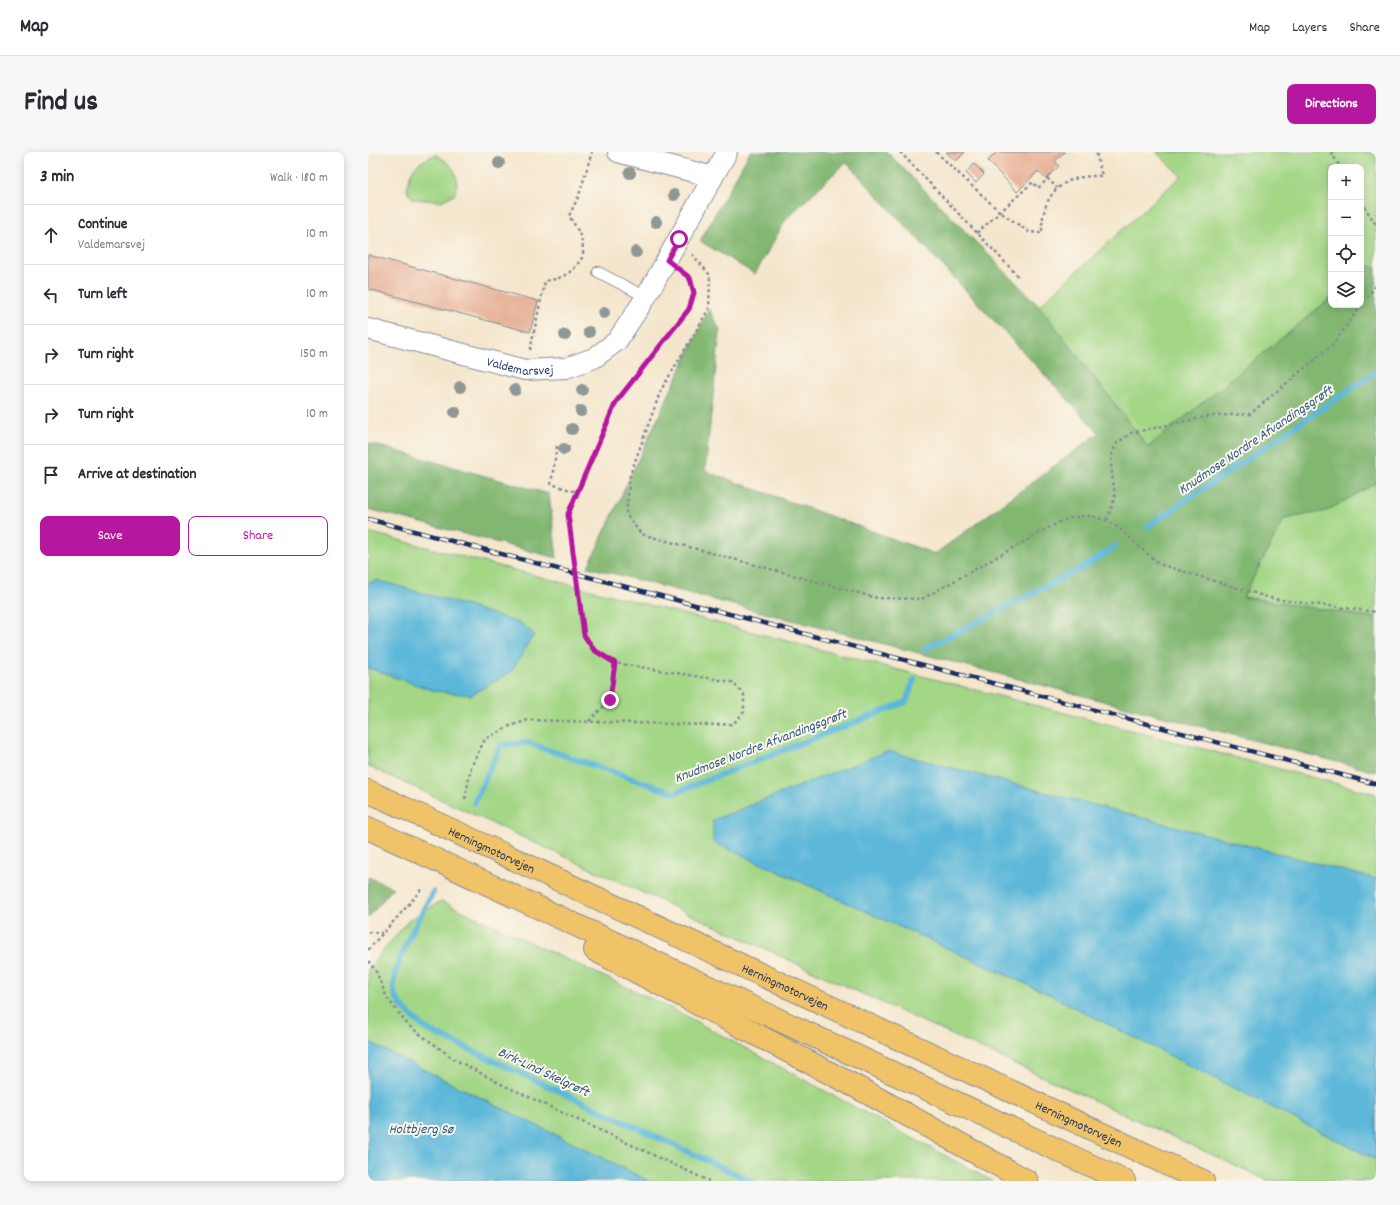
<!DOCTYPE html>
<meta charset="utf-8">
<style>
body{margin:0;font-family:Dekko,sans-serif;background:#f7f7f7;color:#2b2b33}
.controls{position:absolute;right:12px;top:12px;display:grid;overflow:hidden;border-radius:8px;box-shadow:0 2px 10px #0003}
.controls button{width:36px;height:36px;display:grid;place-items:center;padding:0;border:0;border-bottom:1px solid #e1e1e2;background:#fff;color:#2b2b33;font:20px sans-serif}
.stop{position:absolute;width:12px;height:12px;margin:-9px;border:3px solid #b5179e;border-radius:50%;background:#fff}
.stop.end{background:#b5179e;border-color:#fff;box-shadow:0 1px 4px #0008}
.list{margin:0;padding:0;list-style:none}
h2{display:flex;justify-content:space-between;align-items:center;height:52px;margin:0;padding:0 16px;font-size:17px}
h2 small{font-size:13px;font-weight:400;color:#7c7c81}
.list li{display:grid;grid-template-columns:26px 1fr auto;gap:12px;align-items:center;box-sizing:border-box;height:60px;padding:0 16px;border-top:1px solid #e1e1e2}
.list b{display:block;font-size:15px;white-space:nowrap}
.list p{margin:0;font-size:13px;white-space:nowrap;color:#7c7c81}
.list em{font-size:13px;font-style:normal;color:#7c7c81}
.actions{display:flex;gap:8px;padding:12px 16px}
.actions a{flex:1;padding:9px 0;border:1px solid #b5179e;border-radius:8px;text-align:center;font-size:14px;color:#b5179e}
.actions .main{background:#b5179e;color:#fff}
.icon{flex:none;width:22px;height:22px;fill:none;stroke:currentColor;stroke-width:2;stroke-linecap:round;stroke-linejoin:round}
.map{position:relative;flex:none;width:1008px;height:1029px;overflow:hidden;border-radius:8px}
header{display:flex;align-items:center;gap:24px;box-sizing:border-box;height:56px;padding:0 20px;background:#fff;border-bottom:1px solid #e1e1e2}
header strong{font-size:19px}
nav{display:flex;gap:22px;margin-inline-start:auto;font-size:14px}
.intro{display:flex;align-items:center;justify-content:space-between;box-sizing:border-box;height:96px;padding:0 24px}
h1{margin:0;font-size:28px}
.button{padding:10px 18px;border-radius:8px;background:#b5179e;color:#fff;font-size:14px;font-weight:700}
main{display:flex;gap:24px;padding:0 24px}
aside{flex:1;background:#fff;border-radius:8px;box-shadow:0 2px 10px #0003}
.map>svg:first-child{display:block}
</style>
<header>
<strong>Map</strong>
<nav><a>Map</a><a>Layers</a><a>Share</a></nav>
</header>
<div class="intro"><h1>Find us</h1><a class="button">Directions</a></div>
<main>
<aside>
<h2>3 min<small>Walk · 180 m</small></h2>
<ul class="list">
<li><svg class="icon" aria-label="ahead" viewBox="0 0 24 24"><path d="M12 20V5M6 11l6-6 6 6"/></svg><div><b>Continue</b><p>Valdemarsvej</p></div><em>10 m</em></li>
<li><svg class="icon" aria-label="left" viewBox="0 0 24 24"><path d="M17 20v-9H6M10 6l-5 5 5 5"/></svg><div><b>Turn left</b></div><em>10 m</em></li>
<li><svg class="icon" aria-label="right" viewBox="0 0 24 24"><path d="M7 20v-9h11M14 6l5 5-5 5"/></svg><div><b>Turn right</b></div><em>150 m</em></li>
<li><svg class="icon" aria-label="right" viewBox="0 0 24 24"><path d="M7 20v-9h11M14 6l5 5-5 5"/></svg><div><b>Turn right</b></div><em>10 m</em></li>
<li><svg class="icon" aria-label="arrive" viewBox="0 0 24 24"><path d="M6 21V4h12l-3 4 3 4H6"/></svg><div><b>Arrive at destination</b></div></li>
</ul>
<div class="actions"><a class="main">Save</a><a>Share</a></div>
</aside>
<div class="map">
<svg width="1008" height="1029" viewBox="0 0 1008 1029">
<rect width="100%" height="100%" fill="#fbf7ec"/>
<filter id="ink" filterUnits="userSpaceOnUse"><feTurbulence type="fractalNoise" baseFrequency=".025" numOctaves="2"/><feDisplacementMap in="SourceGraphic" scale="8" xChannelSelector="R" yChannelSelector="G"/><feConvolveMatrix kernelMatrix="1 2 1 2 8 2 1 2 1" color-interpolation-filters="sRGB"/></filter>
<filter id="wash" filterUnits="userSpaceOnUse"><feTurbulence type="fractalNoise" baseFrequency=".012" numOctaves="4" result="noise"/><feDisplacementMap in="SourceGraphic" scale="16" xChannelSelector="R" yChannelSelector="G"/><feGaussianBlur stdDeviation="0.9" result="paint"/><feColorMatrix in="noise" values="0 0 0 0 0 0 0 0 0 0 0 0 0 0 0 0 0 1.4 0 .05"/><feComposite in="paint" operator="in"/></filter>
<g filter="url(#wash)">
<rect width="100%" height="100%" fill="#f4e6cc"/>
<g fill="#a3d685" stroke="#5f8272">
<path d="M788 0H1008V118L1003 113 993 122V15H963V146L780 296 671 154 813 24Z"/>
<path d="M67 3C85 11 94 24 86 43L73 49 45 47 39 39C42 17 46 12 67 3Z"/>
<path d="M1008 331V466L875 445 916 367 958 359Z"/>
<path d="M0 380 1008 642V1029H901L0 614Z"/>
<path d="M73 749 301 855 624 1029H281L24 902 0 889V817L41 768Z"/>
</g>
<g fill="#82b772" stroke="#4e7368">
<path d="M382 0H519L671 154 780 295 963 146V153H993V122L1003 113 1008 118V331L958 359 916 367 875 445 1008 466V620L220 415 341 157 352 179 337 319 567 402 731 281 478 10 418 67 387 122 332 89Z"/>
<path d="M0 291 181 342 189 406 0 357Z"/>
<path d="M0 725 25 736 0 766Z"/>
</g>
<g fill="#5bb7d9" stroke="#3b739c">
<path d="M9 428 100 454 154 472 166 483 143 520 103 543 67 539 0 516V431Z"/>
<path d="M520 599 1008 727V1008L682 843 345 690V668Z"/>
<path d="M0 889 24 902 281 1029H0Z"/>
</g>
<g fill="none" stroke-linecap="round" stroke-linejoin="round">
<g stroke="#5bb7d9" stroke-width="6">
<path d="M780 374 1008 220"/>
<path d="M557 497 717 414 748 394"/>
<path d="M106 651 133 593 160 591 306 641 538 550 546 528"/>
<path d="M65 740C54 762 18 820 27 843 33 857 47 867 58 877L383 1029"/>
</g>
</g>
<g id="blocks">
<g fill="#e5ac90">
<path d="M578 0H597L588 9Z"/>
<path d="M629 0H697L687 9 691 14 678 27 670 19 649 40 620 9Z"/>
<path d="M606 12 616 22 608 31 598 21Z"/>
<path d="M0 103 170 149 162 180 0 137Z"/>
</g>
</g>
</g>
<g filter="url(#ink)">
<use href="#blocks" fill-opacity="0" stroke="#888a95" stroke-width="1"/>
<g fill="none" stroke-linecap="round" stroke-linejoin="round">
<g stroke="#888a95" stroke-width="12">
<path id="lane" d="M230 120 278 145"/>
</g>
<g stroke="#888a95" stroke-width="22">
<g id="street">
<path d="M250 0 345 25"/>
<path id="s1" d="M0 177 157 218 198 216 226 206 249 189 278 145 359 0"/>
</g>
</g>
<g stroke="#888a95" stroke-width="24">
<g id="highway">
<path id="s2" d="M0 639 835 1029"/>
<path d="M0 676 756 1029"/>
<path d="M227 798 496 939 659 1029"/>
</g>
</g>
<g stroke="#888a95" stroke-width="2.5" stroke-dasharray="3 3" stroke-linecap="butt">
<path d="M532 0 650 124"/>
<path d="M568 0 632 60 661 80 674 81C673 42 694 22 734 24L728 0"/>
<path d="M963 0 972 15"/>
<path d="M993 49 1008 73"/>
<path d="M609 81 665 30 670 36 680 27 689 36"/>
<path d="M324 102 342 123 341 157 293 238 262 323 258 362 273 382 509 446 554 447 691 370C743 349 758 389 794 413L906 447 1008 460"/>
<path d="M162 198 177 129C195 127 206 120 215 104 216 88 210 77 201 64L211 43 224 0"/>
<path d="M189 294 183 332 209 340"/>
<path d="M200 362 248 250 321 157C327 140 328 132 313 120"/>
<path d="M739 368 747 345 743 313 744 300 749 291 763 281 842 264 882 262 964 193 1008 134"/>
<path d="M221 569 242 548 247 511"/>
<path d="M97 647 103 615 117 587 142 574 160 568 341 573 365 572 376 560V542L364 530 247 511 226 498 216 483"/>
<path d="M0 780 14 781"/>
<path d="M0 798C18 777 37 758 54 736"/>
<path d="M0 809 8 819 19 846 41 874 86 907 133 932 341 1029"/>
</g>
<use href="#lane" stroke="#fff" stroke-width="10"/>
<use href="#street" stroke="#fff" stroke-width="20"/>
<use href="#highway" stroke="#f1c369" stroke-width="22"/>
<g stroke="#1b2f5e" stroke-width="4.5">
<path id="rail" d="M0 367 1008 632"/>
</g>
<use href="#rail" stroke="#fbf7ec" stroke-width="3" stroke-dasharray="9" stroke-linecap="butt"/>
<path stroke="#888a95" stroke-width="2.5" stroke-dasharray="3 3" stroke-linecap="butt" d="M200 362 216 483"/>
</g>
<g fill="#8f9895">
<circle cx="131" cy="11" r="6"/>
<circle cx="262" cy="21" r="6"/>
<circle cx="306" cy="43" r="6"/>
<circle cx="288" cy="70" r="6"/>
<circle cx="268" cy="100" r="6"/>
<circle cx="236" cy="161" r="6"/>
<circle cx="221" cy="180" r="6"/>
<circle cx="197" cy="183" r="6"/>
<circle cx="92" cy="235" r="6"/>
<circle cx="147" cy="238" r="6"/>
<circle cx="214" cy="238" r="6"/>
<circle cx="213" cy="259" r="6"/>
<circle cx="87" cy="260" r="6"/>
<circle cx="204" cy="277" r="6"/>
<circle cx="196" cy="297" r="6"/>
</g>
</g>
<g fill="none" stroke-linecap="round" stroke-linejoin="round" filter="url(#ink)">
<path stroke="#b5179e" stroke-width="5" d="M242 548 247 511 226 498 216 483 200 362 248 250 321 157 326 141 322 126 299 108 311 87"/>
</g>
<g text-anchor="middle" stroke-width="4" stroke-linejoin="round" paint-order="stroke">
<g font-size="13" fill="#1b2f5e" stroke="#fbf7ec">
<text dy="5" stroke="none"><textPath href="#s1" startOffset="157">Valdemarsvej</textPath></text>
<text dy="5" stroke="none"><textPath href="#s2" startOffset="137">Herningmotorvejen</textPath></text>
<text dy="5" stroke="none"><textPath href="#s2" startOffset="461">Herningmotorvejen</textPath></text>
<text dy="5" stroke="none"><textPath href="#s2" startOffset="785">Herningmotorvejen</textPath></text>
</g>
<g font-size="14" font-style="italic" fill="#2e5883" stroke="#fbf7ec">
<text transform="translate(887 287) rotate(-34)" y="5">Knudmose Nordre Afvandingsgrøft</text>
<text transform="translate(392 593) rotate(-21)" y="5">Knudmose Nordre Afvandingsgrøft</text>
<text transform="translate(176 919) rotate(25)" y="5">Birk-Lind Skelgrøft</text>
<text x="53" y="981">Holtbjerg Sø</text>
</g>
</g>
</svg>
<div class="controls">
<button>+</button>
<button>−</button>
<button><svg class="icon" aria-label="locate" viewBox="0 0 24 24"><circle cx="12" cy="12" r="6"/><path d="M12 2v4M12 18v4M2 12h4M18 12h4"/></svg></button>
<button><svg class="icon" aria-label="layers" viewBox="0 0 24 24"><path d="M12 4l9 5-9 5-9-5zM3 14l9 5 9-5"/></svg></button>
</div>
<div class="stop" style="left:311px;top:87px"></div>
<div class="stop end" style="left:242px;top:548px"></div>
</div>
</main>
